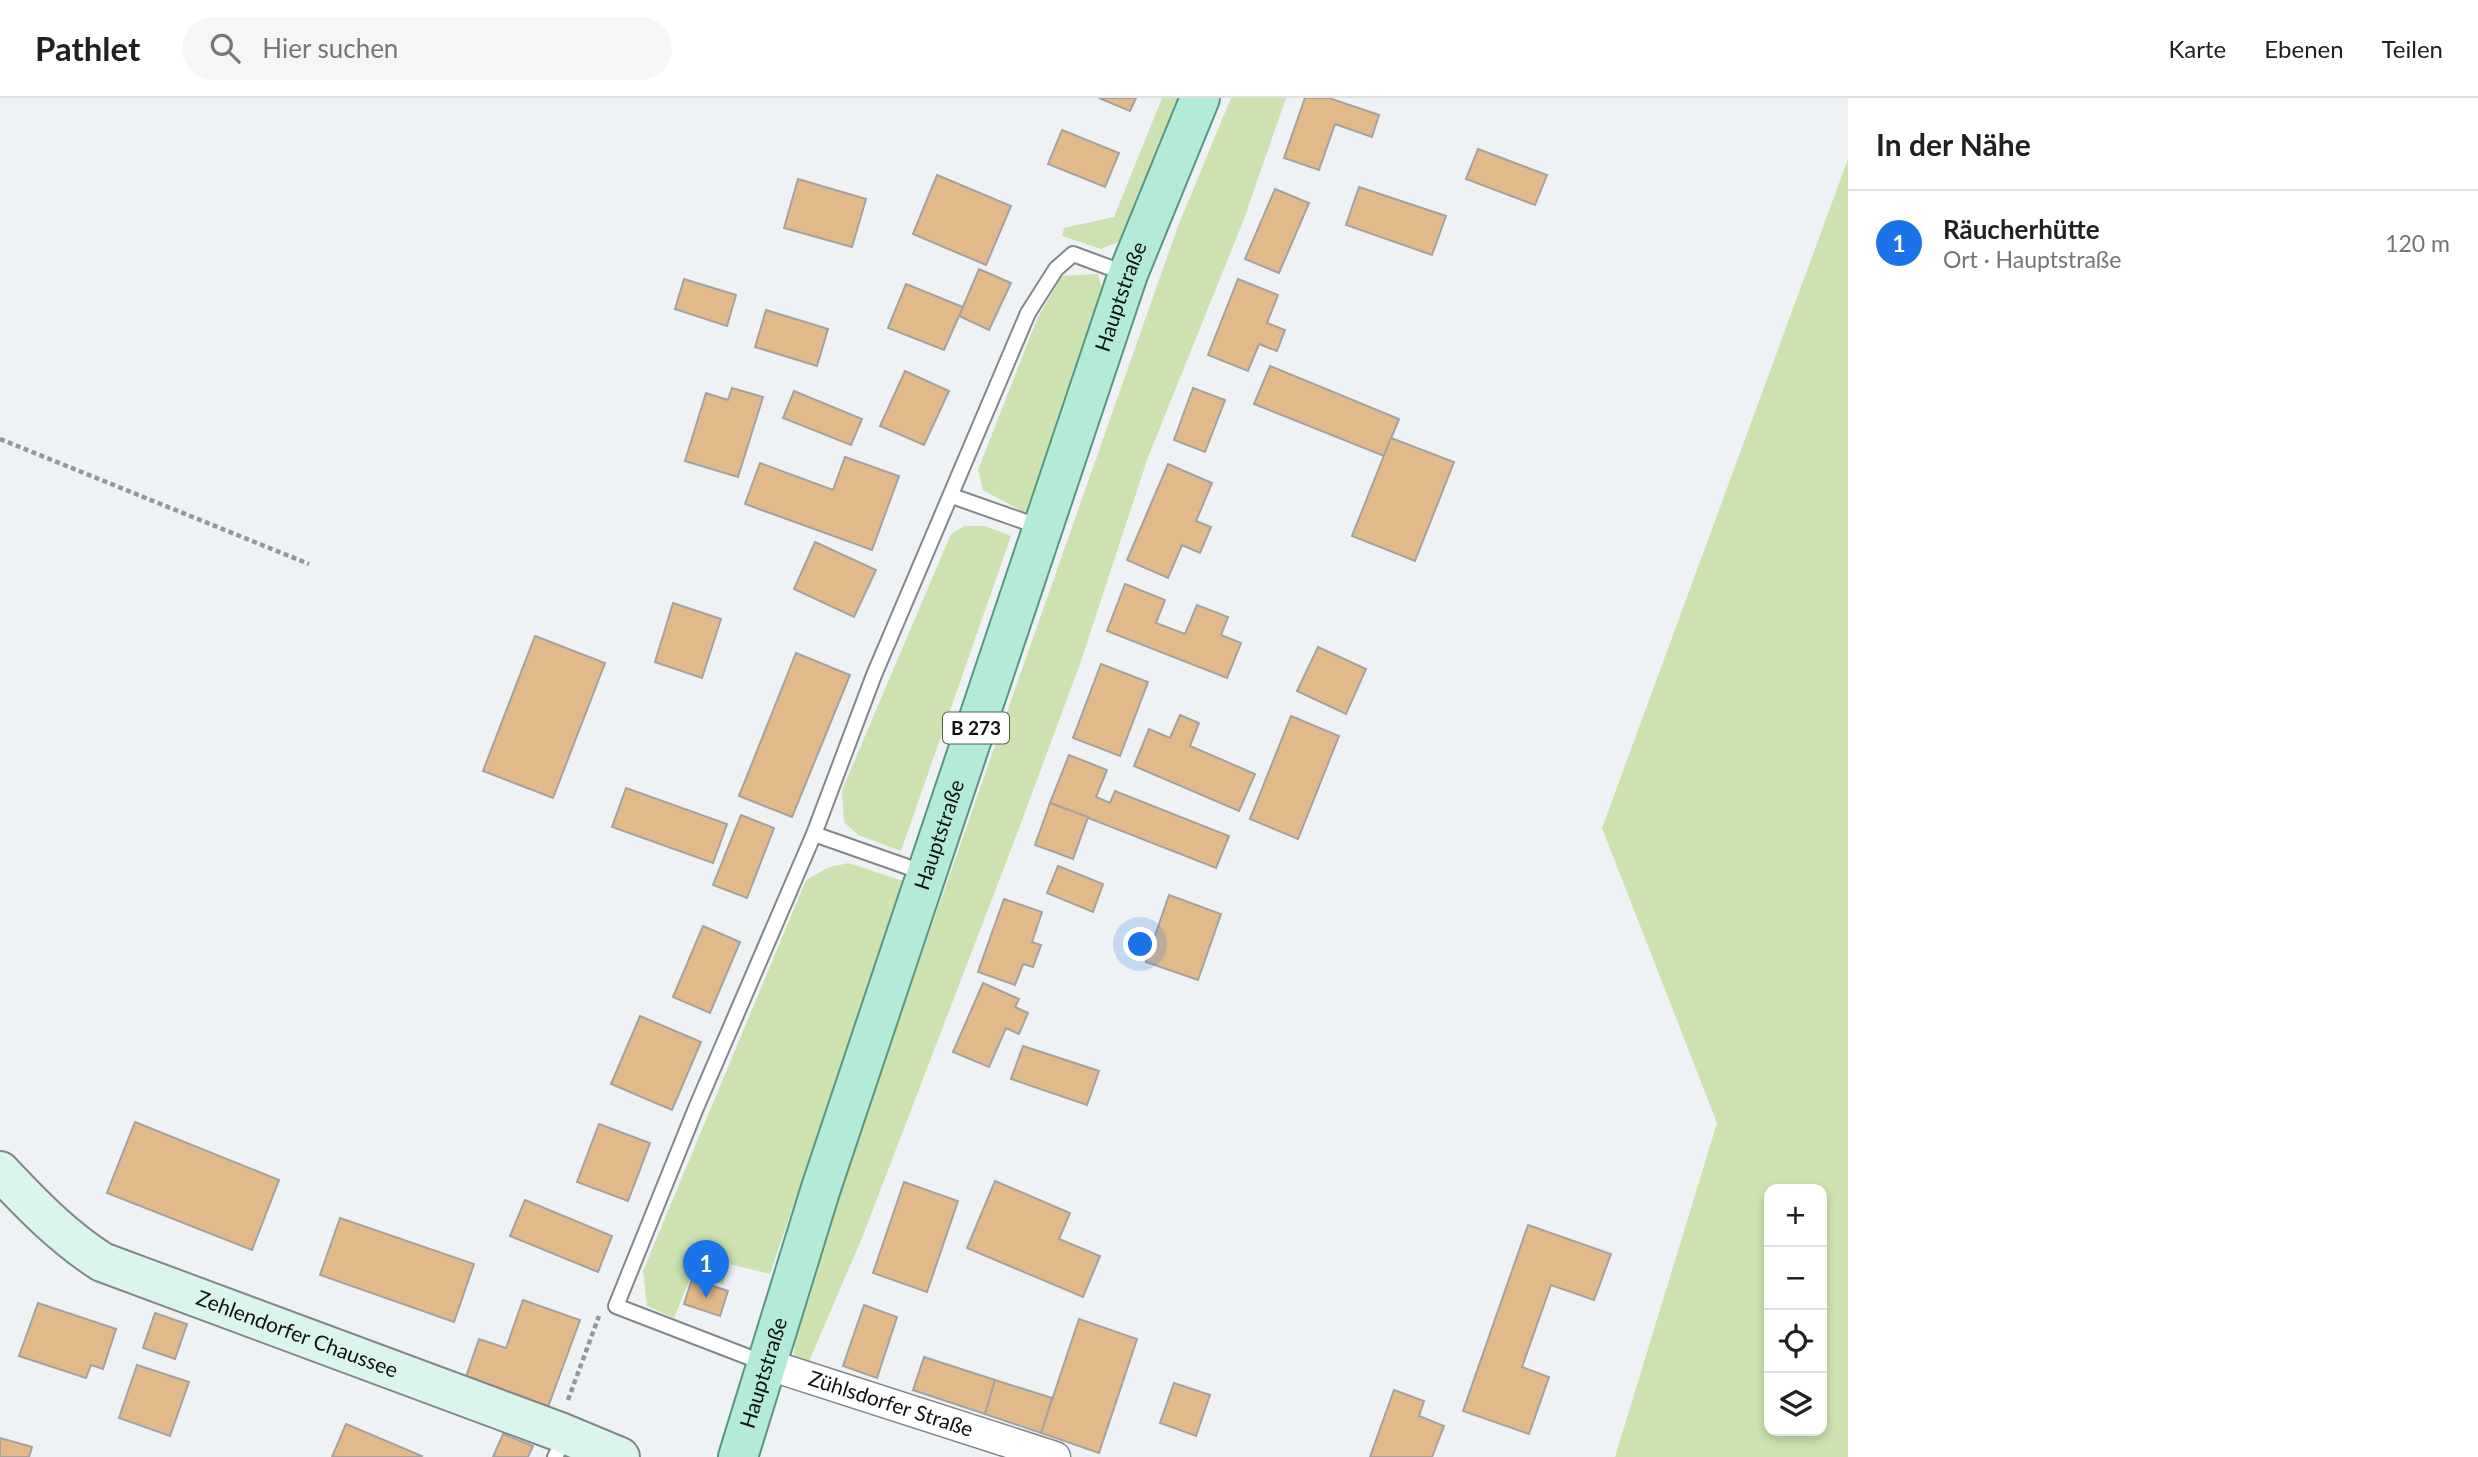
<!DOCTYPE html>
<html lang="de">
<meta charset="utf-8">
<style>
body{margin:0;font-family:Lato,sans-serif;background:#f6f6f6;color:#202124}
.controls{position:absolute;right:21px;bottom:21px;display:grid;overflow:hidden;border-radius:14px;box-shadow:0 4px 10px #0003}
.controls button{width:63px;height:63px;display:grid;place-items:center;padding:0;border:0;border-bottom:2px solid #e0e0e0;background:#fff;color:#202124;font:35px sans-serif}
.you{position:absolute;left:1141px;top:847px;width:24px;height:24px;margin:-18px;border:5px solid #fff;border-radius:50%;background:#1a73e8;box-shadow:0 0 0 10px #1a73e833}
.badge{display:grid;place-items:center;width:46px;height:46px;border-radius:50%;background:#1a73e8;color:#fff;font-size:23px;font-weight:700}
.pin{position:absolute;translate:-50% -58px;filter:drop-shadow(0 2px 4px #0008)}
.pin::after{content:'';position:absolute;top:37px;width:24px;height:21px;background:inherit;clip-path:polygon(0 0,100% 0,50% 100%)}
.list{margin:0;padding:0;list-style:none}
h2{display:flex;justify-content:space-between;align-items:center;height:91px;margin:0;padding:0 28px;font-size:30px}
h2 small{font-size:23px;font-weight:400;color:#757577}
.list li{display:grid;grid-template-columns:46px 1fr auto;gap:21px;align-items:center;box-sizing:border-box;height:105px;padding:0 28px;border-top:2px solid #e0e0e0}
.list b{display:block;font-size:26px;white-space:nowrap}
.list p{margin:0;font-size:23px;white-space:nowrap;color:#757577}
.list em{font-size:23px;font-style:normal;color:#757577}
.icon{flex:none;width:38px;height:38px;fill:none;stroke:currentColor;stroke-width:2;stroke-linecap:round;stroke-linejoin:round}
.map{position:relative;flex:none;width:1848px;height:1359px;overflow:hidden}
header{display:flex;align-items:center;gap:42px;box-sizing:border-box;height:98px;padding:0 35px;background:#fff;border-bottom:2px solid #e0e0e0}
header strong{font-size:33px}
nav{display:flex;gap:38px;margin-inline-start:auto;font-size:24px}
.search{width:490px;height:63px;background:#f6f6f6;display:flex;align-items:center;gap:18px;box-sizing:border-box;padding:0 24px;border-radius:38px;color:#757577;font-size:26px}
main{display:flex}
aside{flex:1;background:#fff}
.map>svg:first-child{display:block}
</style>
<header>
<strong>Pathlet</strong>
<div class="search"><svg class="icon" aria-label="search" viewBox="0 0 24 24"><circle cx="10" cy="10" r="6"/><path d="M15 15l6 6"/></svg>Hier suchen</div>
<nav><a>Karte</a><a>Ebenen</a><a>Teilen</a></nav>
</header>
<main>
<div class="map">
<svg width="1848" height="1359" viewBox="0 0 1848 1359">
<rect width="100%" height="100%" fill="#eff2f5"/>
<g fill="#cde2b0" fill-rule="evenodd">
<path d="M1162 0H1182L1122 142 1101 151 1062 138 1064 130 1114 119Z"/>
<path d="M1231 0H1286L1244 121 1147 362 1081 563 1020 728 862 1140 804 1275 793 1265 799 1205 1178 128Z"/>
<path d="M1848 61V1359H1615L1717 1025 1602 730ZM1769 1091H1822V1333H1769Z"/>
<path d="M1098 176 1103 194 1027 416 983 392 978 372 1037 221 1062 178Z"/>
<path d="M964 428H985L1011 438 901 753 858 737 844 724 842 692 951 436Z"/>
<path d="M849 765 903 783 770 1176 730 1166 723 1186 691 1178 674 1220 647 1208 643 1173 806 782 829 769Z"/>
</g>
<g fill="#e2ba8a" stroke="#a5a29f" stroke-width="2">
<path d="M1099 0H1136L1130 13Z"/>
<path d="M1305 0H1329L1379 17 1372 39 1335 26 1319 72 1284 60Z"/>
<path d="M1062 32 1119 55 1105 89 1048 66Z"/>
<path d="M1478 51 1547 77 1535 107 1466 81Z"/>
<path d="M937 77 1011 108 986 167 913 136Z"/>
<path d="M798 81 866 101 852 149 784 130Z"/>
<path d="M1359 89 1446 118 1432 157 1346 127Z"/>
<path d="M1275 91 1309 105 1279 175 1245 161Z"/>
<path d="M979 171 1011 185 989 232 959 218Z"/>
<path d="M684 181 736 197 727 228 675 211Z"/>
<path d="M1238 181 1278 197 1267 225 1285 232 1277 253 1259 246 1248 273 1208 257Z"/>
<path d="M906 186 963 209 944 252 888 230Z"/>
<path d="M766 212 828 231 817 268 755 249Z"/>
<path d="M1270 268 1399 321 1384 358 1254 306Z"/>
<path d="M905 273 949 293 924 347 880 328Z"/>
<path d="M732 290 763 299 738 379 685 363 706 295 728 302Z"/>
<path d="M1193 290 1225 302 1205 354 1174 342Z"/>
<path d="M794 293 862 321 851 347 783 320Z"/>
<path d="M1391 340 1454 364 1415 463 1352 438Z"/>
<path d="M845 359 899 378 872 452 745 406 760 365 833 392Z"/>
<path d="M1168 366 1212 385 1196 423 1211 429 1200 455 1182 447 1168 480 1127 462Z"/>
<path d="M815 444 876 472 854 519 794 491Z"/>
<path d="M1125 486 1165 502 1156 525 1185 536 1197 507 1228 519 1221 537 1241 545 1227 580 1107 533Z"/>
<path d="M673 505 721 521 702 580 655 564Z"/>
<path d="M535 538 605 565 553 700 483 673Z"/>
<path d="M1318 549 1366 571 1346 616 1297 593Z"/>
<path d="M796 555 850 577 792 719 739 698Z"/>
<path d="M1101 566 1148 584 1120 658 1073 640Z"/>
<path d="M1180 617 1199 625 1190 648 1255 676 1239 713 1134 668 1149 631 1170 640Z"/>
<path d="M1291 618 1339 638 1298 741 1250 721Z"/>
<path d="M1069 657 1107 672 1096 699 1110 705 1115 693 1229 738 1216 770 1050 705Z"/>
<path d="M626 690 727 726 713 765 612 729Z"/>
<path d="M1050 705 1088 719 1073 761 1035 747Z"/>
<path d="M741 717 774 730 747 800 713 787Z"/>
<path d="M1058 768 1103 786 1093 814 1047 795Z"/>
<path d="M1169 797 1221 816 1198 882 1146 864Z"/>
<path d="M1004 801 1042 814 1032 844 1041 847 1033 869 1023 866 1015 887 978 874Z"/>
<path d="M703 828 740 844 710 915 673 899Z"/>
<path d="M983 885 1019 901 1015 909 1028 915 1019 936 1006 930 989 969 953 954Z"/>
<path d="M640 918 701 944 672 1012 611 986Z"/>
<path d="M1023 948 1099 973 1087 1007 1011 981Z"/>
<path d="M135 1024 279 1082 252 1152 107 1095Z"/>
<path d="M599 1026 650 1045 628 1103 577 1084Z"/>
<path d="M995 1083 1070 1115 1059 1141 1100 1158 1083 1199 967 1150Z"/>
<path d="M904 1084 958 1103 927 1194 873 1175Z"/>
<path d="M525 1102 612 1138 598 1174 510 1138Z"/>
<path d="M340 1120 474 1166 454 1224 320 1177Z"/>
<path d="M1528 1127 1611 1156 1594 1202 1551 1187 1522 1269 1549 1279 1529 1336 1463 1313Z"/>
<path d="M692 1181 728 1193 720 1218 684 1206Z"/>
<path d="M523 1202 580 1222 548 1309 466 1279 479 1241 506 1250Z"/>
<path d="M38 1205 116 1231 103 1271 91 1267 86 1280 19 1258Z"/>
<path d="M864 1207 897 1219 877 1280 843 1268Z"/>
<path d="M155 1215 187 1226 175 1261 143 1250Z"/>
<path d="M1079 1221 1137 1241 1099 1355 1041 1335Z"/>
<path d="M924 1259 995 1282 985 1316 913 1292Z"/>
<path d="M137 1267 189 1284 170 1338 119 1320Z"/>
<path d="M995 1282 1052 1300 1041 1335 985 1316Z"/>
<path d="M1174 1285 1210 1297 1196 1338 1160 1325Z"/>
<path d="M1394 1292 1424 1303 1419 1318 1444 1328 1432 1359H1370Z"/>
<path d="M346 1326 422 1358 421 1359H332Z"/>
<path d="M503 1336 533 1348 528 1359H493Z"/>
<path d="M0 1340 32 1349 29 1359H0Z"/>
</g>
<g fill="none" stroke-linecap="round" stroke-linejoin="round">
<g stroke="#84878a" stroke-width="18">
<g id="service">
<path d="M952 398 1040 429"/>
<path d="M814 736 925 775"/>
<path d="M764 1265 616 1208 696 1010 814 736 874 577 1028 215 1056 171 1073 156 1127 176"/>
<path d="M555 1359 566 1338"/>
</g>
</g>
<g stroke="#84878a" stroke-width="33">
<g id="minor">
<path id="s1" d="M766 1266 1055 1359"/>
</g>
</g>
<g stroke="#84878a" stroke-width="42">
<g id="secondary">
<path id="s2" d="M0 1073C32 1107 63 1139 102 1164L560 1334 620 1359"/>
</g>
</g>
<g stroke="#5a9682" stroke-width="42">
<g id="primary">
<path id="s3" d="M738 1359 821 1090 1128 176 1200 0"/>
</g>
</g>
<g stroke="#949799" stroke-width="4.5" stroke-dasharray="5 3.5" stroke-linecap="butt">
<path d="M0 341 309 466"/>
<path d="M568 1302 599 1218"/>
</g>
<use href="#service" stroke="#fff" stroke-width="14"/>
<use href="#minor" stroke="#fff" stroke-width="30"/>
<use href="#secondary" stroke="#daf5ec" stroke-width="38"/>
<use href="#primary" stroke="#b4ebd8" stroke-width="38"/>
</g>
<g text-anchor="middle" stroke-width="5" stroke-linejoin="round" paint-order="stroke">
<rect fill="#fff" stroke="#585859" stroke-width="2" x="943" y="614.5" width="66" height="31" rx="5"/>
<g font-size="19" font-weight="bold" fill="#101112">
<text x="976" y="637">B 273</text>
</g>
<g font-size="21" fill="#101112" stroke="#fff">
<text dy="7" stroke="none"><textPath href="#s3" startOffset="1222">Hauptstraße</textPath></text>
<text dy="7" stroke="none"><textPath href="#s3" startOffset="654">Hauptstraße</textPath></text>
<text dy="7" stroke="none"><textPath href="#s2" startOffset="345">Zehlendorfer Chaussee</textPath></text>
<text dy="7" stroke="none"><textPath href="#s3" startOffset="88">Hauptstraße</textPath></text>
<text dy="7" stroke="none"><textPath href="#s1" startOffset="131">Zühlsdorfer Straße</textPath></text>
</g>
</g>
</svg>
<div class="controls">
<button>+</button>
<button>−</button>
<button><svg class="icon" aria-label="locate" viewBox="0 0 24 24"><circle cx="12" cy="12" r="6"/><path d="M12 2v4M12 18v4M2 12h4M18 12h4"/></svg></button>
<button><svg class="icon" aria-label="layers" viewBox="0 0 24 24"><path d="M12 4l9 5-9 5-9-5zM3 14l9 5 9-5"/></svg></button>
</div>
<div class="you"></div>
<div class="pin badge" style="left:706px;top:1200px">1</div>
</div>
<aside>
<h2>In der Nähe<small></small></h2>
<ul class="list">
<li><span class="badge">1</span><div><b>Räucherhütte</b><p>Ort · Hauptstraße</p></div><em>120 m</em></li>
</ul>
</aside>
</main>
